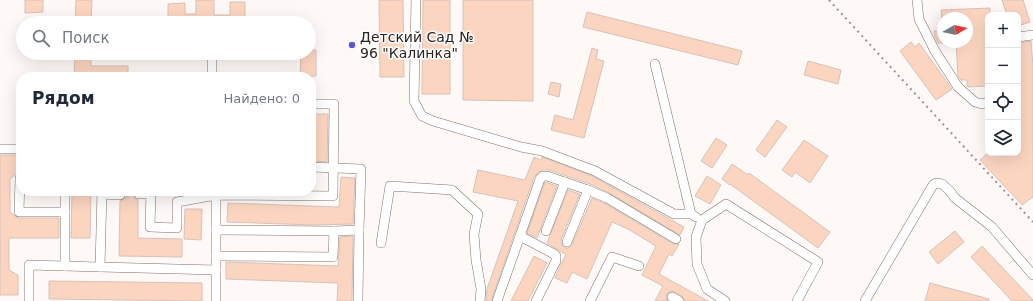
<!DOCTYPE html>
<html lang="ru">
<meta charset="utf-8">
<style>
body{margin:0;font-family:"DejaVu Sans",sans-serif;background:#f6f6f7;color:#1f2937}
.controls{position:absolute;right:12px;top:12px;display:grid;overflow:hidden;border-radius:8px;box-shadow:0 4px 16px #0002}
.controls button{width:36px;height:36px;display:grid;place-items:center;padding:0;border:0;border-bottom:1px solid #e0e1e3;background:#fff;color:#1f2937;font:20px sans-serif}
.compass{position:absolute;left:937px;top:12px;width:36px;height:36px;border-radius:50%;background:#fff;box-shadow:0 4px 16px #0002;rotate:81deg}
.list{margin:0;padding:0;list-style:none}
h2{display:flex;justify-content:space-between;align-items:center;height:52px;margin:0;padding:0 16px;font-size:17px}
h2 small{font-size:13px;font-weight:400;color:#747a83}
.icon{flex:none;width:22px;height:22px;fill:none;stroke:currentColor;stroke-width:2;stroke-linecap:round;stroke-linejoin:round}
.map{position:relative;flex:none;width:1033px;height:301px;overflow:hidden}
.search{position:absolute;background:#fff;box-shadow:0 4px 16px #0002;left:16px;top:16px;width:300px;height:44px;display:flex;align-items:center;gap:10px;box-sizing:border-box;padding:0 14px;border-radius:22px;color:#747a83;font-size:15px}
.panel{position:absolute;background:#fff;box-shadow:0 4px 16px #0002;left:16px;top:72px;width:300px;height:124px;border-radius:16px}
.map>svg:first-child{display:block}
</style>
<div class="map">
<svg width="1033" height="301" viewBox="0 0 1033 301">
<rect width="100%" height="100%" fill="#fef9f7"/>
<g fill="#fbd5c0" stroke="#d6c2b8">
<path d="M25 0H43V12L25 13Z"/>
<path d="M76 0H92L91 23H75Z"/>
<path d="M196 0H214V15H230V2H245V23H168V4L185 3V14H196Z"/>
<path d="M379 0H403L404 77H380Z"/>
<path d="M423 0H450V94H422Z"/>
<path d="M463 0H533V101L463 100Z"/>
<path d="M1002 0H1023L1030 22 1018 26V15H1007Z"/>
<path d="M990 8V15H988L987 86 968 87 967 80H961L958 76 956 42H967V18H942L941 10Z"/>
<path d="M587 12 742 51 738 65 583 27Z"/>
<path d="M934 31H943V43H938L935 37Z"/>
<path d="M1031 41 1033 66V197L1022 205 980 160 988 153H1018V98H1020L1018 76V43Z"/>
<path d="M911 42 915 47 919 43 952 89 936 100 900 51Z"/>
<path d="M592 48 598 50 596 59 604 61 584 138 551 130 555 115 573 120Z"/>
<path d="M309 50H316V76L300 77 301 53H309Z"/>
<path d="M75 53H91V66H128V77H74Z"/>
<path d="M808 61 841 70 838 84 804 75Z"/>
<path d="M551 82 561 84 559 97 548 94Z"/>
<path d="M311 114H328L327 162 311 161Z"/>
<path d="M777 120 787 127 765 157 756 150Z"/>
<path d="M716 138 727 145 712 168 701 161Z"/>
<path d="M804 140 828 156 810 183 795 172 792 177 782 170Z"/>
<path d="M0 155H21V172L17 173 10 179V212L16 217 19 218H59V238H9V270L18 275V295H0Z"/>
<path d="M534 157 541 160 542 157 592 176 684 227 680 235 609 193 590 184 549 170H542L539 172 534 177 491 301H486L487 289 518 201 473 192 478 170 525 180Z"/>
<path d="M732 164 748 175 749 173 830 232 818 248 730 184V185L722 179Z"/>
<path d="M707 176 721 185 710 204 695 196Z"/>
<path d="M341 177 355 178 353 224 314 225 227 222 228 203 339 207Z"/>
<path d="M545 182 557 186 537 238 527 233Z"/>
<path d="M568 190 580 194 561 240V243L563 246 565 248H568L572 245 592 198 604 203 673 244H679L672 256 669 254 659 274 708 301H685L682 296 672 291 669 292 667 294 666 297 668 301H655L663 286 642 275 656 246 628 229 612 222 587 279 572 272 567 283 555 278 566 254 561 252 557 249 547 243Z"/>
<path d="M72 191H91L90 238H71Z"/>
<path d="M124 191H134V197L136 199 138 200V238L182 239V257L119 256 120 201 123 200 125 198 126 195Z"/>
<path d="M185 209H202L201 240 184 239Z"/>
<path d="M955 231 964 242 938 264 929 252Z"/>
<path d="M353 236 352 301H337L338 283 226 279V262L338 266 340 237Z"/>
<path d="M982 246 1033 300V301H1012L971 257Z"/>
<path d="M534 256 547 263 528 301H511Z"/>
<path d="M49 281 202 283V301L49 299Z"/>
<path d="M930 283 989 299V301H925Z"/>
</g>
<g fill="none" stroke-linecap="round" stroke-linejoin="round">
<path stroke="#d3cecc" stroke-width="9" stroke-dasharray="9 4.5" stroke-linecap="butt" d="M120 195 139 194"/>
<g stroke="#827067" stroke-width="10">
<g id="minor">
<path d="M416 0 414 101 422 116 433 121 521 147 542 151 595 171 674 214H691"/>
<path d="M917 0 919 19 935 51 958 87 975 102 982 104 988 102"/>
<path d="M1018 37 1033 35"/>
<path d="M655 64 691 214 696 217"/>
<path d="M212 77V53"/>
<path d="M0 149H21"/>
<path d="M311 167 361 169 359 230"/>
<path d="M21 178H20L19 212H65"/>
<path d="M65 191V266"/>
<path d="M151 191 150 227 177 228V202L216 195 333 196 334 104H311"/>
<path d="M101 194 120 195"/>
<path d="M139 194H151"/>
<path d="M334 231 359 230 358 301"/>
<path d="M546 231 565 182"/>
<path d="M520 236 540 179 543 176H547L588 190 607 198 676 239"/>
<path d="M567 242 588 190"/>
<path d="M381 243 390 186 452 190 478 214 474 234 476 260 481 289 480 301"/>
<path d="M216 256 333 257 334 231 216 230"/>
<path d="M100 267 216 270"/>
<path d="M672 297 679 301"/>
<path d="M29 301V265L100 267 102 191"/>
<path d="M216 301V191"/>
<path d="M497 301 520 236 554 254 556 256V261L536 301"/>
<path d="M590 301 612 257 639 266"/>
<path d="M725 301 707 289 697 264 696 237 702 220 726 204 818 262 797 301"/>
<path d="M865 301 933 185 936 183 942 184 949 190 955 198 992 227 1033 275"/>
</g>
</g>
<use href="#minor" stroke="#fff" stroke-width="9"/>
<path stroke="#999390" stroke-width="2" stroke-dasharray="2 4" stroke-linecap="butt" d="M829 0 1033 222"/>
</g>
<circle fill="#6056cf" stroke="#fff" stroke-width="1.5" cx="352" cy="45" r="4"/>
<g text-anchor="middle" stroke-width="3" stroke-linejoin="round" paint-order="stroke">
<g font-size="14" fill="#29221e" stroke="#fff" text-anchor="start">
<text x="360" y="42">Детский Сад №<tspan x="360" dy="16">96 "Калинка"</tspan></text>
</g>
</g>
</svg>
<div class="controls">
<button>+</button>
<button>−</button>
<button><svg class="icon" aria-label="locate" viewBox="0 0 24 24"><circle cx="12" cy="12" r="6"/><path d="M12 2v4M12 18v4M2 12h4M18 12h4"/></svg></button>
<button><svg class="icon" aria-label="layers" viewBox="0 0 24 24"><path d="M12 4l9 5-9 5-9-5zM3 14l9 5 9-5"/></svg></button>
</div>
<svg class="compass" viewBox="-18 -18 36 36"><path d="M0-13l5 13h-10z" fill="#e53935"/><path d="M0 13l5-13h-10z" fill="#747a83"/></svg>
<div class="search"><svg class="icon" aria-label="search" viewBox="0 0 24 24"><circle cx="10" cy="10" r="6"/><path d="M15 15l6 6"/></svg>Поиск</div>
<section class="panel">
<h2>Рядом<small>Найдено: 0</small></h2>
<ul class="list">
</ul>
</section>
</div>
